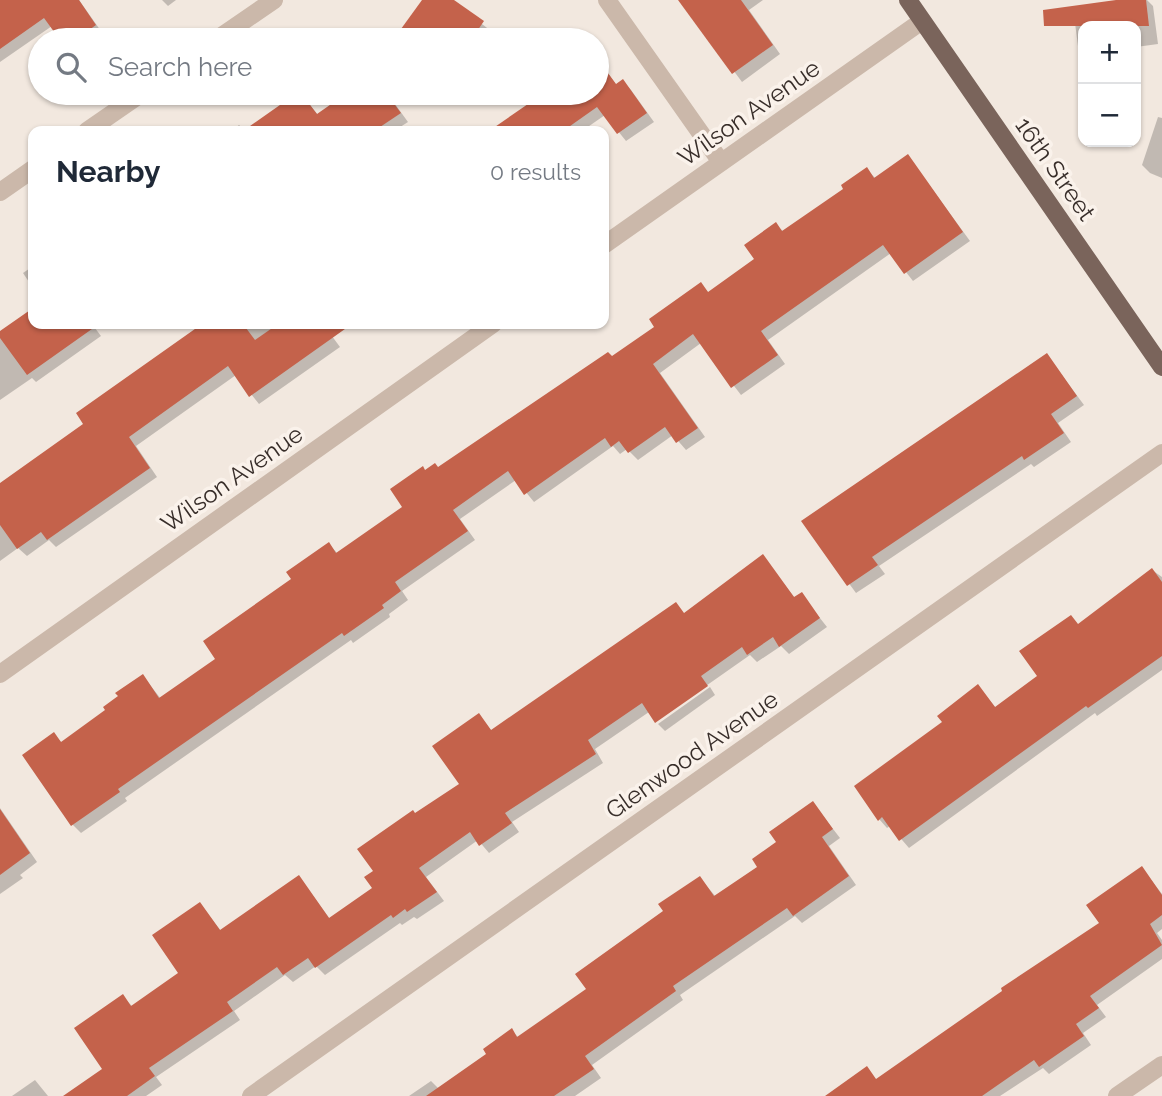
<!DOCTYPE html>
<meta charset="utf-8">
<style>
body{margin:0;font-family:Raleway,sans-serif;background:#f6f6f7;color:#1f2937}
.controls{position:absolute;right:21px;top:21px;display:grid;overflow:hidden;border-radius:14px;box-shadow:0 2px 5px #0004}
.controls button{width:63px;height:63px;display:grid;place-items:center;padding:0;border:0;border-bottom:2px solid #e0e1e3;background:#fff;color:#1f2937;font:35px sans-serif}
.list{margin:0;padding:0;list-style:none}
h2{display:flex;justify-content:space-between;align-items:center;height:91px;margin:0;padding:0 28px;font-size:30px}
h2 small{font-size:23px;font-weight:400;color:#747a83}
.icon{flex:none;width:38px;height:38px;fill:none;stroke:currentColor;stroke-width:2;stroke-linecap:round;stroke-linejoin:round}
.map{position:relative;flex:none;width:1162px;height:1096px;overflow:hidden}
.search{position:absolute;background:#fff;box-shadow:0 2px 5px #0004;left:28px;top:28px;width:581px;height:77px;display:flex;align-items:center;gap:18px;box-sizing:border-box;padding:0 24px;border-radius:38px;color:#747a83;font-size:26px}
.panel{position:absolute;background:#fff;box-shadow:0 2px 5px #0004;left:28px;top:126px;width:581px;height:203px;border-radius:14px}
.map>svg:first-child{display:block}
</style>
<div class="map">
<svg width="1162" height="1096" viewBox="0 0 1162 1096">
<rect width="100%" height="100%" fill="#f2e8df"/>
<g fill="#0003">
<path d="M0 0H79L103 34 95 40H62L52 26 0 62Z"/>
<path d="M162 0H176L168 6Z"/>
<path d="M424 0H451L491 31 485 40H395Z"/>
<path d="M695 0H763L749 10 780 54 742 82 686 7Z"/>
<path d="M1129 0H1147L1153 6 1158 44 1136 47V26H1083V52L1078 46 1073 8Z"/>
<path d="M597 58 617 86 623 82 631 90 654 122 626 141 605 115 582 131H492L533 102 529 96 533 93H597Z"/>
<path d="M300 93 318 115 350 93H387L408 122 394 131H246Z"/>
<path d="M1158 117 1162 118V178L1150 173 1142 165Z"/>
<path d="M239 125 246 131H231Z"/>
<path d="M908 156 970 241 913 281 891 253 768 340 785 364 741 395 701 343 660 373 705 437 686 450 673 435 638 460 627 449 620 454 613 446 534 502 516 480 460 519 475 540 402 591 408 600 389 614 390 617 353 643 351 640 125 798 127 801 81 833 73 825 54 735 62 743 108 711 143 676 161 699 217 659 329 544 338 554 405 507 426 472 439 468 612 358 657 327 701 285 709 293 757 260 776 225 784 232 846 189 867 169 876 179Z"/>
<path d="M33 266V288L23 273Z"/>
<path d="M33 310V324H92L101 336 36 382 32 378 0 400V334Z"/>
<path d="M206 324H323L340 347 259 404 236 375 136 446 157 477 56 547 49 540 27 556 18 548 0 561V486L86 425 78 414Z"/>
<path d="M1047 355 1084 405 1058 423 1071 442 1034 467 1031 464 879 566 885 574 856 593 803 521Z"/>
<path d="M762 556 795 598 801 594 827 627 789 654 781 646 757 662 750 655 656 721 649 712 595 749 603 763 512 822 519 832 489 853 478 840 426 877 444 901 417 919 414 917 402 925 400 923 325 975 316 966 293 982 285 975 234 1011 240 1020 156 1077 162 1085 146 1096H92L104 1069 123 997 133 1007 181 973 200 904 221 931 299 877 330 919 374 889 375 871 415 815 461 784 479 716 492 731 685 615Z"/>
<path d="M1152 570 1162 577V670L1097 716 1095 713 909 848 890 826 887 828 879 819 944 723 978 686 996 708 1040 677 1079 625Z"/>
<path d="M710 687 715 695 665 731 658 724Z"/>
<path d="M813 803 840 838 829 846 856 885 802 923 795 916 680 995 683 1000 592 1065 601 1078 575 1096H409L431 1081 439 1089 488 1054 512 1031 519 1038 588 989 700 878 716 897 760 867Z"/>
<path d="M0 808 37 862 20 875 23 878 0 894Z"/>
<path d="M1142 868 1162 894V929L1157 933 1162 940V959L1097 1005 1106 1017 1083 1033 1091 1045 1049 1074 1043 1068 1000 1096H828L867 1069 877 1081 1102 924Z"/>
<path d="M35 1080 48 1096H12Z"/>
</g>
<g fill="#c4624b">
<path d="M0 0H79L96 25 75 40H60L44 18 0 49Z"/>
<path d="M422 0H454L484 21 471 40H393Z"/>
<path d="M678 0H741L773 45 732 74Z"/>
<path d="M1116 0H1146L1149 26H1044L1043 10Z"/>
<path d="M597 58 616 84 623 79 647 113 617 134 597 107 563 131H489L544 93H597Z"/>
<path d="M297 93H301L317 114 347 93H386L401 113 374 131H243Z"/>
<path d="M908 154 963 232 904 274 883 245 761 331 778 355 731 388 693 334 653 364 698 428 676 443 665 427 628 453 619 441 611 447 605 438 524 495 508 471 453 510 468 531 395 582 401 591 382 605 384 608 344 636 342 633 118 789 120 792 71 826 22 755 54 732 61 742 105 710 103 707 118 696 115 693 143 674 159 698 215 659 203 641 291 579 286 572 329 542 336 553 402 507 390 489 423 466 425 470 435 463 438 467 608 352 612 356 654 327 649 319 701 282 708 292 754 259 744 245 776 222 782 231 843 189 841 185 867 167 874 178Z"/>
<path d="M33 308V324H99L27 375 0 338V331Z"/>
<path d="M202 324H243L255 340 278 324H352L249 397 228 366 129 437 150 468 47 540 41 532 17 549 0 525V483L83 424 76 413Z"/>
<path d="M1047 353 1077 396 1051 414 1064 433 1024 460 1022 456 872 557 878 565 847 586 801 521Z"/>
<path d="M763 554 794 597 802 592 820 618 779 647 773 637 747 655 742 647 701 676 708 686 655 723 642 703 588 740 596 754 505 813 512 823 479 846 470 832 419 868 437 892 407 912 405 909 393 918 391 915 315 968 308 958 283 975 277 967 227 1002 233 1011 149 1068 155 1076 127 1096H63L102 1069 74 1028 123 994 131 1006 178 973 152 935 200 902 220 930 299 875 329 918 372 888 364 877 373 871 357 849 413 810 415 813 459 784 432 746 479 713 491 730 676 602 684 613Z"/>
<path d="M1152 568 1162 582V656L1088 708 1086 706 899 841 882 817 878 821 854 786 942 722 937 716 978 684 995 707 1037 676 1019 651 1071 615 1078 624Z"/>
<path d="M813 801 833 829 822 837 849 876 793 916 787 908 673 986 676 991 585 1056 594 1069 554 1096H426L486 1054 483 1049 512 1028 517 1037 586 989 575 974 663 911 658 904 700 876 714 896 757 867 752 859 776 842 769 832Z"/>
<path d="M0 809 30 853 0 875Z"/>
<path d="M1142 866 1162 895V915L1150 924 1162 945 1090 996 1099 1008 1076 1024 1084 1036 1039 1067 1034 1060 982 1096H825L867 1066 876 1079 1002 991 1001 988 1099 923 1086 905Z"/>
</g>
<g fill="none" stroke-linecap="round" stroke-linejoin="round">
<path stroke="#cbb8aa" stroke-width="18" d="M607 0 721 162"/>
<g stroke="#cbb8aa" stroke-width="18">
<path d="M216 40 274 0"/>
<path d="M87 131 142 93"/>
<path d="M0 192 33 169"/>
<path d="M604 245 922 21"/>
<path d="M0 674 493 324"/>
<path d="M251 1096 1162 453"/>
<path d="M1117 1096 1162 1065"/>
</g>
<path stroke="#7a645b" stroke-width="18" d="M908 0 1162 367"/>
</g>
<g text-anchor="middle" stroke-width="7" stroke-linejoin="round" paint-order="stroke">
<g font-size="24" fill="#382e2a" stroke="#faf2eb">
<text transform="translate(749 113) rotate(-35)" y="8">Wilson Avenue</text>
<text transform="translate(1055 169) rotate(55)" y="8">16th Street</text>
<text transform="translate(232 479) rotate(-35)" y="8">Wilson Avenue</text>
<text transform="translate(692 755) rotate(-35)" y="8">Glenwood Avenue</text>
</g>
</g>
</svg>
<div class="controls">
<button>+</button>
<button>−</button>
</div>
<div class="search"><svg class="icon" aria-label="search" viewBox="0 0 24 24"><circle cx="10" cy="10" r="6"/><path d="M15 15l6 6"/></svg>Search here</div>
<section class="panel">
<h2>Nearby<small>0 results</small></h2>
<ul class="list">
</ul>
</section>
</div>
